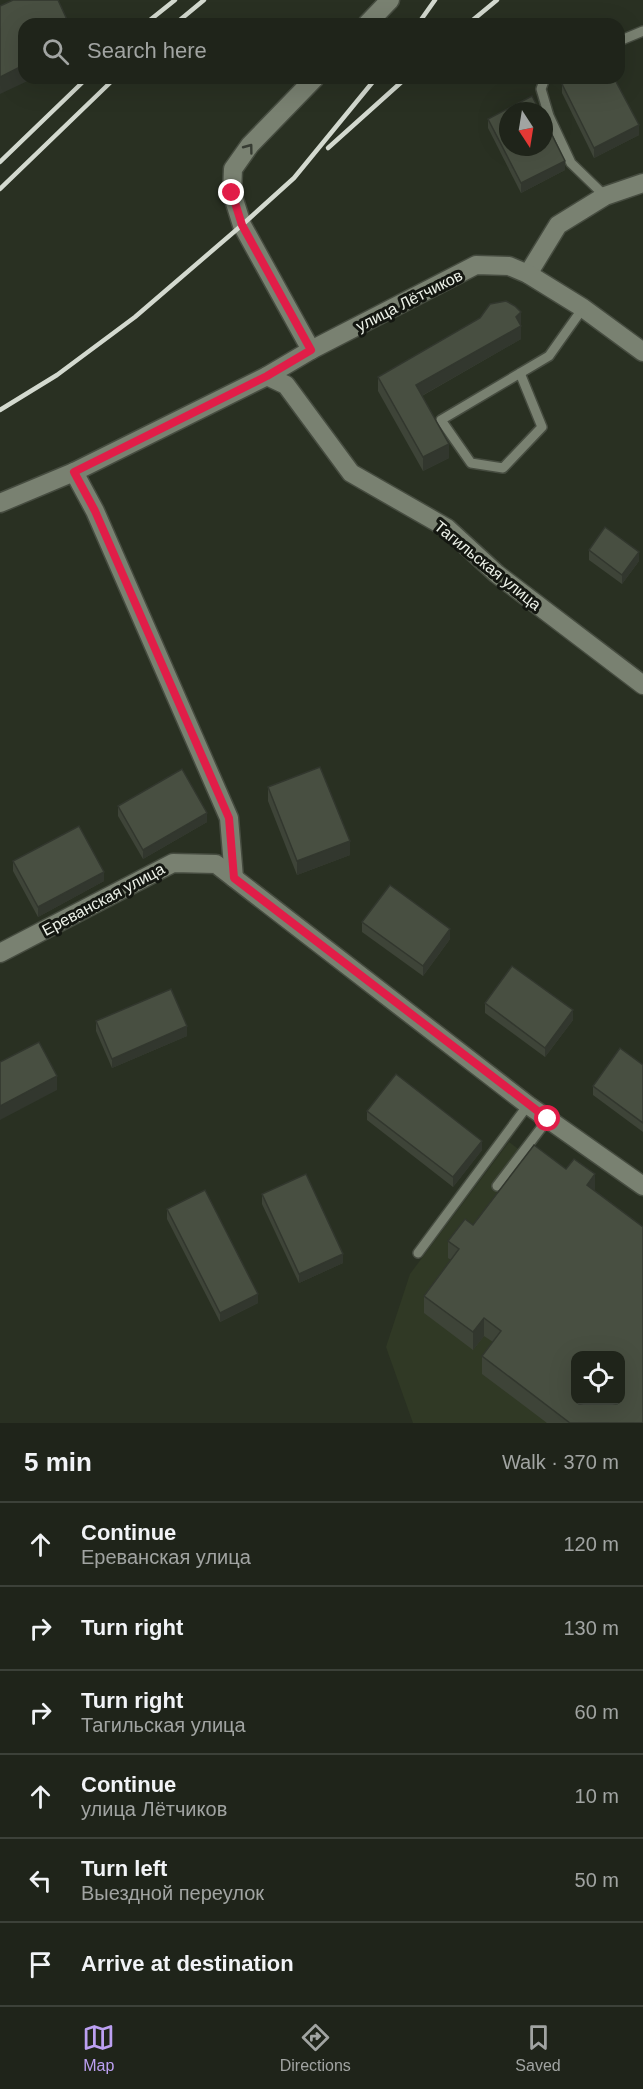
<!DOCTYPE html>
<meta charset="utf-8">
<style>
body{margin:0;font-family:Helvetica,sans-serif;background:#272c23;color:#f1f3f6}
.controls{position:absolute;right:18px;bottom:18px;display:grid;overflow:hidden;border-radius:12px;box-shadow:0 6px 24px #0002}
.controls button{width:54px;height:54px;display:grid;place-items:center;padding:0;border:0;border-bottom:2px solid #3c4139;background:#1f241a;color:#f1f3f6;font:30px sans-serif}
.compass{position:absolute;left:499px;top:102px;width:54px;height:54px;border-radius:50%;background:#1f241a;box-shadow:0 6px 24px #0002;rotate:168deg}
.stop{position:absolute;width:18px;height:18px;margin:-14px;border:4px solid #e11d48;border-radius:50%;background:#fff}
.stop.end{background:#e11d48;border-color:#fff;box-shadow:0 2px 6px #0008}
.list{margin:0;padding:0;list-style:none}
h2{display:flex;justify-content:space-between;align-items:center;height:78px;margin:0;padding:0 24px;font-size:26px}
h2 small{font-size:20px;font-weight:400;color:#a1a4a2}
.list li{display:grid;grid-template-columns:39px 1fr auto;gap:18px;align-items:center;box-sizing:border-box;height:84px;padding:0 24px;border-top:2px solid #3c4139}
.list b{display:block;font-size:22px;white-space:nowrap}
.list p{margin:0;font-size:20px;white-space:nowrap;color:#a1a4a2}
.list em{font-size:20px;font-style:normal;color:#a1a4a2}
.icon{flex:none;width:33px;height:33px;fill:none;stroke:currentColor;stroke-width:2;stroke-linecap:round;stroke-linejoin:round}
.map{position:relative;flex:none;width:643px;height:1423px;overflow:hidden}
.search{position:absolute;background:#1f241a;box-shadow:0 6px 24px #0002;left:18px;right:18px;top:18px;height:66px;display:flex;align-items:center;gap:15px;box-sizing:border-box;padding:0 21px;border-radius:18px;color:#a1a4a2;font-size:22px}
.sheet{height:582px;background:#1f241a}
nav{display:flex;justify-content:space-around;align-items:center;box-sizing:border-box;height:84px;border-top:2px solid #3c4139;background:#1f241a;font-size:16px;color:#a1a4a2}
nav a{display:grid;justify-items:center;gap:3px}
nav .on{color:#bca0f2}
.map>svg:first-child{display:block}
</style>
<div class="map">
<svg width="643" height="1423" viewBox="0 0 643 1423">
<rect width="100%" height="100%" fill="#293022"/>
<path fill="#303925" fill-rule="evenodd" d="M509 1142 643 1243V1423H413L386 1347 410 1274ZM576 1356H620V1400H576Z"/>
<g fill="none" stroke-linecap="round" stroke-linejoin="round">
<g stroke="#464c40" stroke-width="12">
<g id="lane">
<path d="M619 41 643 31"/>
<path d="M545 78 541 89 549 116 571 163 605 196"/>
<path d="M520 373 542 427 503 468 471 463 441 420 549 356 583 308"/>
<path d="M497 1186 548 1119"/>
<path d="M418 1253 528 1105"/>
</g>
</g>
<g stroke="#464c40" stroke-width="21">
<g id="street">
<path d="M367 24 390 0"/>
<path d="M528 274 558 225 605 196 643 183"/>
<path d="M311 350 242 225 232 193 233 169 250 145 315 78"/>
<path d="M267 376 311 350 476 265 509 266 528 274 583 308 643 352"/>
<path d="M74 472 95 511 229 818 234 878"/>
<path d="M0 503 74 472 267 376 286 385 351 473 447 528 497 574 643 685"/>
<path d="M0 953 173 863 216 864 528 1105 643 1186"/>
</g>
</g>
<use href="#lane" stroke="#798171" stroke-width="9"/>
<use href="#street" stroke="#798171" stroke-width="18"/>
<g stroke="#d3d9cf" stroke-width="4.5">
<path d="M145 24 175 0"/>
<path d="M175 24 204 0"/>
<path d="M418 24 435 0"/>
<path d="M468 24 497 0"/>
<path d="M328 148 406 78"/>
<path d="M0 162 87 78"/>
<path d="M0 189 115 78"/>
<path d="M0 410 57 375 135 317 242 225 294 178 376 78"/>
</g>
</g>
<g fill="#3e4438">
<path d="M562 84 639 135 594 158 562 93Z"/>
<path d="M488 119 565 170 521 193 488 128Z"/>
<path d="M521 312V339L422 396 449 458 423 471 378 391V377L480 318Z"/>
<path d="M589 550 639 561 622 584 589 560Z"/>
<path d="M268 787 350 855 297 875 268 801Z"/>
<path d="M118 806 207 822 143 859 118 816Z"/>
<path d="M13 861 104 881 38 917 13 871Z"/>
<path d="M362 922 450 939 423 976 362 932Z"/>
<path d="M485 1003 573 1020 545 1057 485 1013Z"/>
<path d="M96 1021 187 1036 112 1068 96 1031Z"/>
<path d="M643 1065V1132L593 1095V1086Z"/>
<path d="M367 1111 482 1150 453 1187 367 1120Z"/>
<path d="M566 1169 595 1191 643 1423H547L482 1374V1356L493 1342 484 1336 473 1350 424 1313V1296L451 1260 448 1258V1241Z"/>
<path d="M262 1194 343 1263 299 1283 262 1204Z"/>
<path d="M167 1209 258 1303 220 1322 167 1219Z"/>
</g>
<g fill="#32372e">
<path d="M24 65V78H34L0 94V77Z"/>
<path d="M639 125V135L594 158V148Z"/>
<path d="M565 161V170L521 193V183Z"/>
<path d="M521 312V339L416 399V385L516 317Z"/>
<path d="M449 444V458L423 471V457Z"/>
<path d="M639 552V561L622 584V575Z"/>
<path d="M207 813V822L143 859V850Z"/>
<path d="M350 841V855L297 875V861Z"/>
<path d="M104 872V881L38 917V907Z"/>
<path d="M450 929V939L423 976V966Z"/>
<path d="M573 1010V1020L545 1057V1048Z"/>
<path d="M187 1026V1036L112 1068V1059Z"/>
<path d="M57 1076V1090L0 1120V1106Z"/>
<path d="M482 1141V1150L453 1187V1177Z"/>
<path d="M595 1174V1192L587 1185Z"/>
<path d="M343 1254V1263L299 1283V1274Z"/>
<path d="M258 1294V1303L220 1322V1313Z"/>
<path d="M484 1318V1336L473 1350V1332Z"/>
</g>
<g fill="#484f41" stroke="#32372e" stroke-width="1.5" fill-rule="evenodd">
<path d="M13 0H58L69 24H24V65L0 77V6Z"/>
<path d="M573 78H614L639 125 594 148 562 84Z"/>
<path d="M532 96 540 111H508V147H544V119L565 161 521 183 488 119Z"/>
<path d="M506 301 515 306 521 312 516 317 521 326 416 385 449 444 423 457 378 377 480 318 490 304Z"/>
<path d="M605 527 639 552 622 575 589 550Z"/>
<path d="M320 767 350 841 297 861 268 787Z"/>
<path d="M182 769 207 813 143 850 118 806Z"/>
<path d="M79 826 104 872 38 907 13 861Z"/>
<path d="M390 885 450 929 423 966 362 922Z"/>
<path d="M512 966 573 1010 545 1048 485 1003Z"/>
<path d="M171 989 187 1026 112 1059 96 1021Z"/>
<path d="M39 1042 57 1076 0 1106V1062Z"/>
<path d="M620 1048 643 1065V1123L593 1086Z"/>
<path d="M396 1074 482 1141 453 1177 367 1111Z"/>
<path d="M534 1145 566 1169 574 1159 595 1174 587 1185 643 1227V1423H570L482 1356 501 1331 484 1318 473 1332 424 1296 459 1249 448 1241 465 1219 473 1225ZM576 1356H621V1401H576Z"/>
<path d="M306 1174 343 1254 299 1274 262 1194Z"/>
<path d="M205 1190 258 1294 220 1313 167 1209Z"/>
</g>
<defs><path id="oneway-chevron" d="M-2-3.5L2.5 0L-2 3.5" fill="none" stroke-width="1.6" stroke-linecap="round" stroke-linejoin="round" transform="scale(1.5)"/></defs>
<use stroke="#373c33" href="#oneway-chevron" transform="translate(249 148) rotate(-53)"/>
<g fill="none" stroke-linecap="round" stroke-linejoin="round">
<path stroke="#e11d48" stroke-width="8" d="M232 193 242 225 311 350 267 376 74 472 95 511 229 818 234 878 548 1119"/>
</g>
<g text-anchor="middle" stroke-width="6" stroke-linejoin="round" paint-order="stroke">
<g font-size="16" fill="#ecf1e8" stroke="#141711">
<text transform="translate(409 300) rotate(-27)" y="6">улица Лётчиков</text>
<text transform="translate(488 565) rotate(39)" y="6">Тагильская улица</text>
<text transform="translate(103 899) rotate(-28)" y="6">Ереванская улица</text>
</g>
</g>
</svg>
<div class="controls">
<button><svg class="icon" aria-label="locate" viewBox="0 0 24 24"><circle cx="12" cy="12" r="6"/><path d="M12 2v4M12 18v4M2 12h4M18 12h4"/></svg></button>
</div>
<svg class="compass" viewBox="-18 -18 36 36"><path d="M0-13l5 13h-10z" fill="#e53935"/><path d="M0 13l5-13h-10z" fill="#a1a4a2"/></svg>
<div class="stop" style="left:548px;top:1119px"></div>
<div class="stop end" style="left:232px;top:193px"></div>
<div class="search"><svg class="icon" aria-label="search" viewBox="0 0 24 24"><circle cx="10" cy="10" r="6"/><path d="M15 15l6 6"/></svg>Search here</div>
</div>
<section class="sheet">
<h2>5 min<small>Walk · 370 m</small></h2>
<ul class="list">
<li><svg class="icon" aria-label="ahead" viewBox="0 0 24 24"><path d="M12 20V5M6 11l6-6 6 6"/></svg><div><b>Continue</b><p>Ереванская улица</p></div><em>120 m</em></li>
<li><svg class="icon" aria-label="right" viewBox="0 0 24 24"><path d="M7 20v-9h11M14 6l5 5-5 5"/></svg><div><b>Turn right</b></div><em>130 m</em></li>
<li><svg class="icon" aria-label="right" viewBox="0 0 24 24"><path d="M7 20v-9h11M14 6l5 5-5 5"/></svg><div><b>Turn right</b><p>Тагильская улица</p></div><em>60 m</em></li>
<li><svg class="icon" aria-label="ahead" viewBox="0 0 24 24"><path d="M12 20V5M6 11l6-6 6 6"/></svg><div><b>Continue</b><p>улица Лётчиков</p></div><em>10 m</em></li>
<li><svg class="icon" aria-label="left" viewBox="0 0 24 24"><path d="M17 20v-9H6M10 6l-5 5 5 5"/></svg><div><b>Turn left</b><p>Выездной переулок</p></div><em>50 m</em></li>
<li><svg class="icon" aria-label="arrive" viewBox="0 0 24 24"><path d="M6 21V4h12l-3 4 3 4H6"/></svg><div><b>Arrive at destination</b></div></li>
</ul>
</section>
<nav>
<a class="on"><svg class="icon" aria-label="map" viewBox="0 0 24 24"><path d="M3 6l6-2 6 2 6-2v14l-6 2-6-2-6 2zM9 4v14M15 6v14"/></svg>Map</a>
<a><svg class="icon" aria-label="directions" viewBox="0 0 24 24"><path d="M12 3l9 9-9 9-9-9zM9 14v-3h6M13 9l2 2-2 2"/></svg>Directions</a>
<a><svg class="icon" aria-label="saved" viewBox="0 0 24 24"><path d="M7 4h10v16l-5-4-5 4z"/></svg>Saved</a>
</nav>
